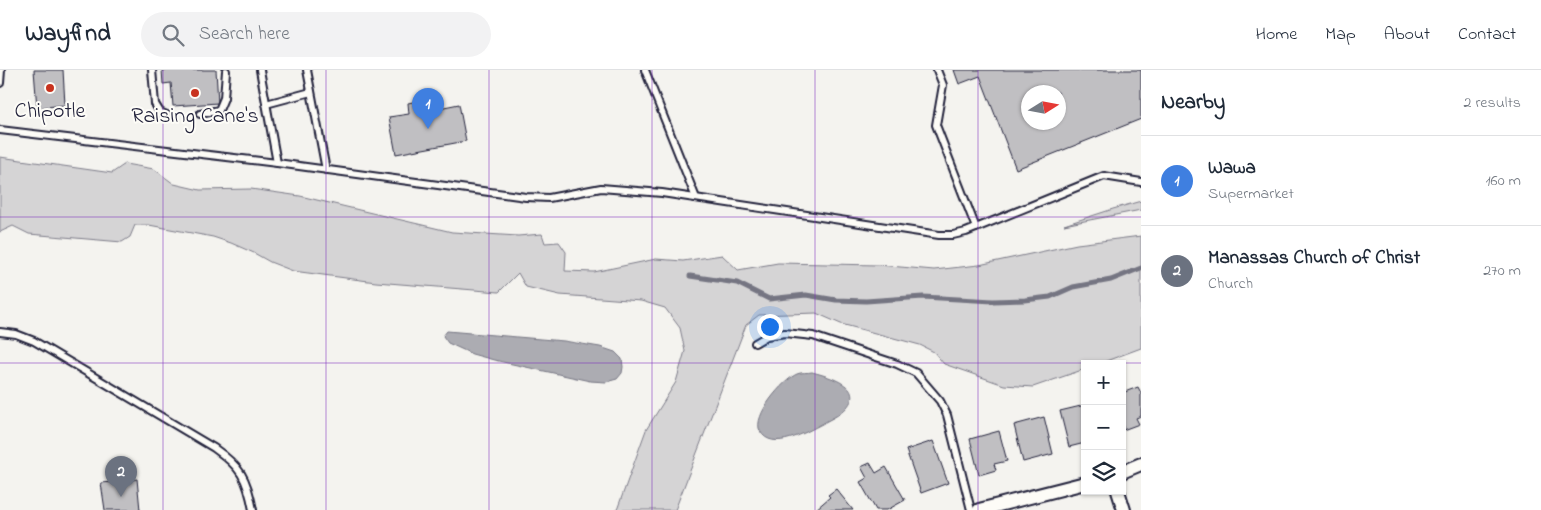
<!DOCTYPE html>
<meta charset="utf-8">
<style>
body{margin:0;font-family:"Indie Flower",sans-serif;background:#f2f2f3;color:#1f2937}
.controls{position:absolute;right:15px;bottom:15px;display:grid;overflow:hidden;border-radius:0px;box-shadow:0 1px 4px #0004}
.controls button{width:45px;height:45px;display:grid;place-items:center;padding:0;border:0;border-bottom:1px solid #e0e1e3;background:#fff;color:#1f2937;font:25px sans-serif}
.compass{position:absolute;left:1021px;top:15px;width:45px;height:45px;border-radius:50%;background:#fff;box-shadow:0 1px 4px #0004;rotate:79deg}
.you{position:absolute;left:769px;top:256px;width:18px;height:18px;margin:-12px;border:4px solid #fff;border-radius:50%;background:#1a73e8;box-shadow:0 0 0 8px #1a73e833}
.badge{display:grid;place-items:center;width:32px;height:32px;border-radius:50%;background:#0b8043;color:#fff;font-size:16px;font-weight:700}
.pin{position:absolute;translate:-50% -41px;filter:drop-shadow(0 1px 2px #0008)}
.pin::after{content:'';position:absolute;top:26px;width:18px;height:15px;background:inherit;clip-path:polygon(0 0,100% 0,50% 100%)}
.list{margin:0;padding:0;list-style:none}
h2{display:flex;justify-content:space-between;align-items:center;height:65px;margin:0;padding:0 20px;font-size:21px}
h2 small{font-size:16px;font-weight:400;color:#747a83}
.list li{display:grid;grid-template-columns:32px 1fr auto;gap:15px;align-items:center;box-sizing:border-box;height:90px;padding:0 20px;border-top:1px solid #e0e1e3}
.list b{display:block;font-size:19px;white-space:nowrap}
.list p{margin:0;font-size:16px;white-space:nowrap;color:#747a83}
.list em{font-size:16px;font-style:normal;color:#747a83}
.icon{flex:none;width:28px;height:28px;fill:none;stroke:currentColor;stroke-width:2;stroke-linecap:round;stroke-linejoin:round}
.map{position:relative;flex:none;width:1141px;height:440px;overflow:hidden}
header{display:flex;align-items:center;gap:30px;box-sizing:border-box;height:70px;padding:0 25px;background:#fff;border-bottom:1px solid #e0e1e3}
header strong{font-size:24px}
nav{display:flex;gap:28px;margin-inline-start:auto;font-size:18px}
.search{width:350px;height:45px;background:#f2f2f3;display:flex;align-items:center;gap:12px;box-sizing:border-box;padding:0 18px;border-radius:28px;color:#747a83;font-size:19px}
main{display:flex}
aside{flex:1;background:#fff}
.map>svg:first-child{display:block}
</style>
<header>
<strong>Wayfind</strong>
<div class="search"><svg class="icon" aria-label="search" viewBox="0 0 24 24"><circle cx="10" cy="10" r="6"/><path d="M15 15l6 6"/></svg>Search here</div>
<nav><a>Home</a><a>Map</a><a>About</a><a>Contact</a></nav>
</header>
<main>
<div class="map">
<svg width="1141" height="440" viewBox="0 0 1141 440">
<rect width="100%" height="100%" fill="#f4f3ef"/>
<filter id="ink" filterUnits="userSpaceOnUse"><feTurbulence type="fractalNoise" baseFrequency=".02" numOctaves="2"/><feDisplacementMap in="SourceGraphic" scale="10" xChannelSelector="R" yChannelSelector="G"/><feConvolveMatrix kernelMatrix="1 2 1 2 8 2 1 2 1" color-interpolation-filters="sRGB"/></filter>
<g filter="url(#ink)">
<g fill="#d5d4d5" stroke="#7c7b88">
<path d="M0 87 112 103 125 94 154 99 174 114 200 120 251 119 300 126 452 162 518 166 542 164 545 173 559 172 566 182 565 201 594 202 656 189 683 191 722 185 738 200 778 193 878 195 934 200 979 195 1077 174 1141 166V278L1098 294H1085V299L1033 317 1004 315 944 294 934 282 920 275 841 254 816 243 759 245 746 255 675 440H617L646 360 676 312 685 281 680 258 665 238 641 231 560 225 526 217 518 203 499 222 376 212 293 201 270 192 254 183 231 173 213 167 149 155H135L130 167 122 172 29 164 13 156 0 162Z"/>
<path d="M1141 131V140L1064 155 1113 139Z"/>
</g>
<g fill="#acacb2" stroke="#757582">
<path d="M447 261 564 271 600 277 615 282 622 289 623 297 622 303 617 309 606 312 590 311 494 290 472 284 448 273 443 266Z"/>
<path d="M812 302C831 307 870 318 842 342 836 347 828 350 822 354 808 361 772 383 760 361 752 346 783 310 797 304 801 302 808 303 812 302Z"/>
</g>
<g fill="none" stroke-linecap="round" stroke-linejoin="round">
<path stroke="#757582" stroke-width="5" d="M690 206 737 213 769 229 806 225 836 230 866 231 923 227 993 231 1025 230 1050 227 1073 217 1111 210 1141 198"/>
</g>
<g fill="#c0bfc2" stroke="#22223b" fill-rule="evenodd">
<path d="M34 0H63L65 35 37 38Z"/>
<path d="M162 0H216L218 33 173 36 171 13 163 14Z"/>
<path d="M954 0H1141V49L1016 99 980 6 959 14ZM1028 22H1058V52H1028Z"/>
<path d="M427 29 429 40 459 34 466 71 396 84 389 47 409 44 408 33Z"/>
<path d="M1138 317 1141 323V346L1136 348 1139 354 1123 360 1122 323Z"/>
<path d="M1085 335V369H1083L1085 373 1069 377 1060 341Z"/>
<path d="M1044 347 1053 384 1023 392 1014 355Z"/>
<path d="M999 361 1007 391 994 394 996 400 979 405 970 369Z"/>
<path d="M933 371 948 413 921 423 906 380Z"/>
<path d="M870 393 876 403 886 397 905 430 887 440H876L860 412 867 408 861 397Z"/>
<path d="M128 402 129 410 137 409 140 440H105L101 413 112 412 111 404Z"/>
<path d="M836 419 853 440H815L830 427 828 425Z"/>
</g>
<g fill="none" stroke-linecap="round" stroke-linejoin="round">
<g stroke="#22223b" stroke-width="10">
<g id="service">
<path d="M152 0 155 34 160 42 167 45"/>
<path d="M260 0 277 93"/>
<path d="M307 0 326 100"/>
<path d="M645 0 696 128"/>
<path d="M937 0 943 15 936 55 976 158"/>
<path d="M0 13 1 0"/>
<path d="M266 34 311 22"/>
<path d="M200 44 219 40 224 28 226 1"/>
<path d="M0 60 277 93 526 127 549 128 601 118 662 123 939 165H953L966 162 1104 106 1141 112"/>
<path d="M0 262 16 264 34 271 214 378C241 397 247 408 253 440"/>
<path d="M755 273 767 266 785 263 813 266 897 294 916 303 940 331 947 345 971 440"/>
</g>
</g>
<g stroke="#22223b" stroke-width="16">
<g id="minor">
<path d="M1122 402 1141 394"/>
<path d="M1118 421 1124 440"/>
<path d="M979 440 1085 413"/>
</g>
</g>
<use href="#service" stroke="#fdfcf7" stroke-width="6"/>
<use href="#minor" stroke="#fdfcf7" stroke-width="12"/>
</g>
</g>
<path fill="none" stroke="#7b2cbf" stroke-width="1" stroke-opacity="0.55" d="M163 0V440M326 0V440M489 0V440M652 0V440M815 0V440M978 0V440M0 147H1141M0 293H1141"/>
<g fill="#c8321e" stroke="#fdfcf7" stroke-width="2">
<circle cx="50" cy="18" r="5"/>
<circle cx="195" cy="23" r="5"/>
</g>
<g text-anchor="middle" stroke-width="4" stroke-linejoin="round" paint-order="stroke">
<g font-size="22" fill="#22223b" stroke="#fdfcf7">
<text x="50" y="47">Chipotle</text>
<text x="195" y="52">Raising Cane's</text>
</g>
</g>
</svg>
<div class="controls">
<button>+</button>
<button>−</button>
<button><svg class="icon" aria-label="layers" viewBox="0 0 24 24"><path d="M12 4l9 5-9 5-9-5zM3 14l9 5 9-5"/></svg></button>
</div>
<svg class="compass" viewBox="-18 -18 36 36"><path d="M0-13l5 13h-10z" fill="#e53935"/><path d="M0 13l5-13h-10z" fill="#747a83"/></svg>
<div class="you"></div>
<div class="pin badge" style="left:428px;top:59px;background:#3f7fe0">1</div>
<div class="pin badge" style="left:121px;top:427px;background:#6b7280">2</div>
</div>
<aside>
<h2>Nearby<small>2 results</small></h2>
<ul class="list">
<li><span class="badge" style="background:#3f7fe0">1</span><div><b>Wawa</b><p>Supermarket</p></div><em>160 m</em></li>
<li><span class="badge" style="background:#6b7280">2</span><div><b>Manassas Church of Christ</b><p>Church</p></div><em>270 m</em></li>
</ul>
</aside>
</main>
